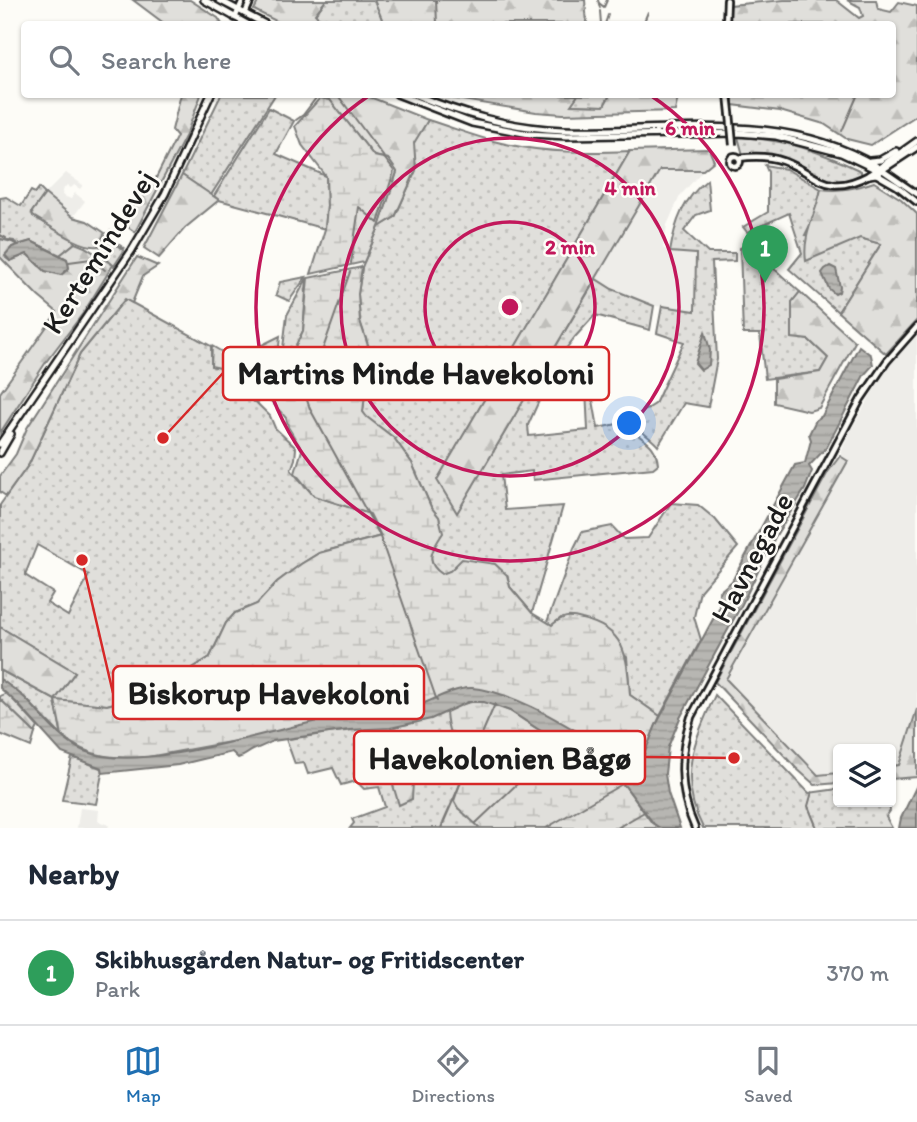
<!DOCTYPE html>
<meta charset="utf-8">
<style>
body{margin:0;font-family:Itim,sans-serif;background:#f2f2f3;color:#1f2937}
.controls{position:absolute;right:21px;bottom:21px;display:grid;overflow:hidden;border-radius:7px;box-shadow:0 2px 5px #0004}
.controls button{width:63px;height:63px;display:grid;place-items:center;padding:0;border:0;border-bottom:2px solid #e0e1e3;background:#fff;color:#1f2937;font:35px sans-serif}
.you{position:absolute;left:630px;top:424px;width:24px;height:24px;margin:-18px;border:5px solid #fff;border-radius:50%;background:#1a73e8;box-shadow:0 0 0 10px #1a73e833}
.badge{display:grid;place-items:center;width:46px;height:46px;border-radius:50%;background:#1f6fb2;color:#fff;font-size:23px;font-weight:700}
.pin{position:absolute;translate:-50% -58px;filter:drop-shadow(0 2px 4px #0008)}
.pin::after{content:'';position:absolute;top:37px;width:24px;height:21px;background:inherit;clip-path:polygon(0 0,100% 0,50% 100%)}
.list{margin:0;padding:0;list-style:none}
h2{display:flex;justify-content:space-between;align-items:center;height:91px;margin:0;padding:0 28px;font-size:30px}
h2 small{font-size:23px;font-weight:400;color:#747a83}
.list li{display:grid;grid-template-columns:46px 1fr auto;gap:21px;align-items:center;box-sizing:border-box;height:105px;padding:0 28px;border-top:2px solid #e0e1e3}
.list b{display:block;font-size:26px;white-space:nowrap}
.list p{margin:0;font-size:23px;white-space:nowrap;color:#747a83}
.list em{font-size:23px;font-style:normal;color:#747a83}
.icon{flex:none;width:38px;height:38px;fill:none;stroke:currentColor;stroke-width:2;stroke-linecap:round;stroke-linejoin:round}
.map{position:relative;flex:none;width:917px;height:828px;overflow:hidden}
.search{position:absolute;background:#fff;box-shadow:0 2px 5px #0004;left:21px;right:21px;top:21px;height:77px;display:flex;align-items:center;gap:18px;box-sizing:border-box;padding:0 24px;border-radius:7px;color:#747a83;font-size:26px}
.sheet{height:196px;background:#fff}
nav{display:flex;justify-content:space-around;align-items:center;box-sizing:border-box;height:98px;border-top:2px solid #e0e1e3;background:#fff;font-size:19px;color:#747a83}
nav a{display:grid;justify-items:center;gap:4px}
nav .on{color:#1f6fb2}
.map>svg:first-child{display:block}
</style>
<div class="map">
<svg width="917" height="828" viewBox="0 0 917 828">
<defs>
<pattern id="green-dots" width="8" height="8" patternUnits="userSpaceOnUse" patternTransform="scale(1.75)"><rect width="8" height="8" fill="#e0dfdb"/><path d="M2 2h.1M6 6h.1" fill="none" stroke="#c0bfbb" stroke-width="1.8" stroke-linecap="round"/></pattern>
<pattern id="forest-firs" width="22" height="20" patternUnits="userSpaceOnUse" patternTransform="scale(1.75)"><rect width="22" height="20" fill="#e0dfdb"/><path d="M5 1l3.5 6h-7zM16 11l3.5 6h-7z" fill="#c0bfbb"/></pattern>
<pattern id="wetland-marsh" width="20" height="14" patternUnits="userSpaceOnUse" patternTransform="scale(1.75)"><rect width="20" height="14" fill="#e0dfdb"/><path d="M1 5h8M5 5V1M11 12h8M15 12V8" fill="none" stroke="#c0bfbb"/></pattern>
<pattern id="water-rules" width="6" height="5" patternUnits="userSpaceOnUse" patternTransform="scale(1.75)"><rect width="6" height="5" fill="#b7b6b2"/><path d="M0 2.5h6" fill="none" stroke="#9d9c98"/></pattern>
</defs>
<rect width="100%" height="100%" fill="#fdfcf7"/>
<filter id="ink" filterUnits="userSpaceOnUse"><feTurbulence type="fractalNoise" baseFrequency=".0143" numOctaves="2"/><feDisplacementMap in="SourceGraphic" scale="14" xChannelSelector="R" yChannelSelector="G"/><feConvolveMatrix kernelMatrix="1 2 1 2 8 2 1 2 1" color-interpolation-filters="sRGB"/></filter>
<g filter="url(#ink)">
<g fill="#eeede9">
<path d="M660 170H703L680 196 667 225 663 248 670 252 696 254 695 312 649 305 612 289 596 279Z"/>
<path d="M66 173 83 185 80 189 74 185 71 188 67 185 64 188 62 195 66 197 71 199 75 193 85 201 73 217 45 194Z"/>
<path d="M917 336V709L899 765 891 766V749H838V773L818 775 726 679 848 462 840 456 847 437 872 393 893 361Z"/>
<path d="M80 808 99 810 98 821 109 825 108 828H77Z"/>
</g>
<g fill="url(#green-dots)" stroke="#7e7e7c" stroke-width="2" fill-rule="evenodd">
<path d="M326 0H374L385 22 384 24H324L315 15Z"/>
<path d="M221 95H275L211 195 182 175Z"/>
<path d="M578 95H610L604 106 570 105Z"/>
<path d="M269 108 294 121 276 154 326 176 327 206 325 229 219 200 214 196Z"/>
<path d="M428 120C454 128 480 139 506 144 547 153 588 153 630 151L438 479 457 512 596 279 612 289 654 306 650 330 595 315 575 337 546 375V383L550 385V392L542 394 528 425 529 436 588 430 586 389H591L598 428 627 422C637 442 655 437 658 464L653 468 533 480 532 471 501 475 505 510 563 506 532 613 510 587 507 575 450 571 442 574C423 562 433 548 442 533L439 517 431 507 412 463 394 438 366 417 363 412 366 385 372 382 377 371 360 321 358 294 362 267 379 227 395 217 416 170 413 143Z"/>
<path d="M738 137C785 139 819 151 861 171V174C831 194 809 165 781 157 769 153 755 154 743 155Z"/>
<path d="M765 165 786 169 821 189 816 213 805 235 860 238 881 244 838 312 789 269 802 253 789 213 747 232 743 227 768 212V172Z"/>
<path d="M707 180 710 210 696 215 684 231 708 253H735V261L712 262 717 359 708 407 684 403 658 446C650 436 637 431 631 419L655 404 684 342 657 333 662 306 695 311 696 254 670 252C675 222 683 199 707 180Z"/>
<path d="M39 188 45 194 32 212 33 216 73 239 75 243 60 255 31 241 17 245 14 241 0 239V198L6 197 21 206 31 191 35 193Z"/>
<path d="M110 230 113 240 125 249 111 240 124 251 114 266 98 251 108 233 110 235Z"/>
<path d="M748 245 800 292 792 302V337L809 340 828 358 820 372 765 379 760 334H743L740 248Z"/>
<path d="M306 277 289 301 276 295 280 282Z"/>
<path d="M307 278 303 331 294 349 288 388 277 391 270 400 241 363 279 381 287 315Z"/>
<path d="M125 299 211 346V366L221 368 270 416 275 428 296 448 295 459 291 470 314 496 370 514 381 536 319 553 301 564 277 582 257 604 235 613 226 623 210 657 153 693 107 705 55 700 62 736 25 698 0 679V670L55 700 75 672 0 627V505L29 464 80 354ZM37 545 89 575 68 616 47 603 53 593 25 575Z"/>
<path d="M280 336 276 376 234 354 236 351 254 349Z"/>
<path d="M671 503 698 505 715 519 738 547 700 591 694 617 701 640 660 716 630 695 627 657 561 618 552 625 547 622 574 548 582 532 612 526 624 539 648 538Z"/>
<path d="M715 695 809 793 838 789V802H889L890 811 886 817 892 828H703C677 778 694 741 715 695Z"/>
<path d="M453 707 510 711 625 786 660 828H350L354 823 352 819 385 807 379 787 364 789 356 781 341 785 333 768 308 774 304 763 295 764 286 739C306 737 326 733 346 731 383 726 421 728 453 707Z"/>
<path d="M72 757 103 769 96 804 62 800Z"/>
</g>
<g fill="url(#forest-firs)" stroke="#7e7e7c" stroke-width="2">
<path d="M133 0H190L218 18 222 24H165Z"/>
<path d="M259 0H326L315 14 324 24H282L254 10Z"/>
<path d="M374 0H585L587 24H384Z"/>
<path d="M784 0H836L859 18 863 16 860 7 847 0H876L878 9 891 12 899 2 917 6V115L871 145 847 139 824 124 780 111 733 105V95L892 94V24H730V5Z"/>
<path d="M181 94 201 95 186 135 135 232 122 223 143 190 154 182 177 136 172 130Z"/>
<path d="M326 95H365L428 120 414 143 416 170 395 217 379 227 397 172 388 159 374 156Z"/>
<path d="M720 95 678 97 675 111 563 114 536 112 432 95H578L571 105 604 106 610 95Z"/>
<path d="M709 149 714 161 703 170H660L457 513 437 480 630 151Z"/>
<path d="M182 175 219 200 185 228 159 258 144 248Z"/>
<path d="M874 182 901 199 917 214V320L886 354 838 312 881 244 860 238 806 261C802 235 816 214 821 189 840 192 856 188 874 182Z"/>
<path d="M45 194 73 217 87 221 105 233 98 246C81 249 49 225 33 216L32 212Z"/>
<path d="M0 239 16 243 17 245 12 247 6 258 10 261 27 254 39 266 61 275 69 268 67 259 60 255 75 243 85 247 113 265 84 312 46 362 0 433V393L57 312 38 296 0 257Z"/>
<path d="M137 257 158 266 143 276 132 303 125 299 80 354 29 464 6 496 0 492V476L16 454 27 428Z"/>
<path d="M800 292 855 342 819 408 809 411 774 403V379L820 372 828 358 809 340 792 338V302Z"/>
<path d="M212 346 241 363 270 400 254 402 223 378 221 368 211 366Z"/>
<path d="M840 456 848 461 726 679 818 775 838 773V783L815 785 796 768 715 682 828 472Z"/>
<path d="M0 627 75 672 55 700 0 670Z"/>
<path d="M7 693 38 727 35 733 0 699V696Z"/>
<path d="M917 709V777L891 779V766L899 765Z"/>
<path d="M390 775 413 782 412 799 399 805Z"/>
</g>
<g fill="url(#wetland-marsh)" stroke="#7e7e7c" stroke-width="2">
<path d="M320 98 330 100 374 156 388 159 397 172 379 227 364 262 311 274 325 229 327 206 326 176 302 145 295 126Z"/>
<path d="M362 267 358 294 360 321 378 377 366 385 363 412 367 417 394 438 412 463 431 507 439 517 443 533C433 548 423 562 442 574L450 571 462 559 495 564 507 575 510 587 532 613 552 625C563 616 568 615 582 619 626 629 627 656 630 695L660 716 638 770 538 711 466 688 405 710 148 757C115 759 88 758 62 736L55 700 107 705 153 693 210 657 226 623 235 613 257 604 277 582 301 564 319 553 381 536 370 514 314 496 295 473 302 450 288 427 286 418 270 400 277 391 288 388 294 349 303 331 308 278Z"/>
<path d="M0 699 35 733 31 747 0 734Z"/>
<path d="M476 701 493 704 510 711 625 786 652 823 660 828H480L458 808 454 801 468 760C455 740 448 739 446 712L458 705Z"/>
</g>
<g fill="url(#water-rules)" stroke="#797876" stroke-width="2">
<path d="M31 241 67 259 69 268 61 275 45 271 27 254 10 261 5 255 12 247Z"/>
<path d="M830 266 836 269 840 287 839 292 835 294 829 289 822 273 825 269Z"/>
<path d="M705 332 710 350 709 365 701 370 695 363Z"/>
<path d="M859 346 871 355 873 365 864 375 827 447 809 466 812 471 805 489 775 537 742 604 680 718 668 747 665 774 668 793 680 828H660L654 824 625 786 510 711 484 702H468L431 719 390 728 349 730 273 741C264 746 262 746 253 750 247 753 246 756 238 758L232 752 178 765 103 773 102 768 62 753 17 703 0 688V679C9 685 17 691 25 698 43 716 60 741 84 751 139 774 258 733 318 721 344 716 370 715 397 712 421 709 449 687 472 688 523 692 594 743 638 769L656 725 719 608V592L732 581 795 465 805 463 811 440 809 434 816 420 822 416Z"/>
<path d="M917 785V828H899L901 818Z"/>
</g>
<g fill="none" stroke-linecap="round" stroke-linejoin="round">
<g stroke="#797876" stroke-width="2">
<path d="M436 0 437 24"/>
<path d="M598 0 600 8"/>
<path d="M599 3 604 7 607 0"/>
<path d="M600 11 601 24"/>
<path d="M605 24 608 15"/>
<path d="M643 24 648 12"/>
<path d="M337 94 394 171 378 223 359 207 351 263"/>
<path d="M296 120 303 115 319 94"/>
<path d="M842 131 858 94"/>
<path d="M0 235 6 238"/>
<path d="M9 240 17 245"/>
<path d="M69 262 91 259"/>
<path d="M95 262 105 270"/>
<path d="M350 272 306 397 310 409 379 534 437 701"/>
<path d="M241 365 306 397"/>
<path d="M812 792 808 806 817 828"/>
<path d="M476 823 559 744"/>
<path d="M441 828 495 704"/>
<path d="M546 828 624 783"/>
<path d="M617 828 646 811"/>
</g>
<g stroke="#1c1c1c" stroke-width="10">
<g id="tertiary">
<path d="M245 14 251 0"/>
<path d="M235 18 243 0"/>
<path d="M726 24 727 0"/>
<path d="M728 94 730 113"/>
<circle cx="735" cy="161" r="5"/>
<path d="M739 158C754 156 769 156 783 161 819 174 825 198 869 175"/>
<path d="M882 170 917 194"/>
<path d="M876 174 897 186 917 202"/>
<path d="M695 828C678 791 679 755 691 717L861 399 887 361 917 327"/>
</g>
</g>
<g stroke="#1c1c1c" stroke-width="10">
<g id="secondary">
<path d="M204 0 247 24"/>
<path d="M219 0 265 24"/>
<path d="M397 94 472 123 529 134 567 136 738 133 776 136 841 153 875 169 882 170"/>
<path d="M413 94C462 114 510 128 563 130 670 133 779 108 876 166"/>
<path d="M870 161 880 160 896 151"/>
<path d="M869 175 917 141"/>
<path d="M869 175 876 174 917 147"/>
<path d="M0 444 132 250 165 194 211 94"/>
<path d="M0 453 11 434"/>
</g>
</g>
<use href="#tertiary" stroke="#fdfcf7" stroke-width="4.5"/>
<use href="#secondary" stroke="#fdfcf7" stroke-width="5"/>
<g stroke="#1c1c1c" stroke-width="10" stroke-linecap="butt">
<path id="tertiary-bridge" d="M730 113 733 145"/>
</g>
<use href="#tertiary-bridge" stroke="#fdfcf7" stroke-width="4.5"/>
</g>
</g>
<g fill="none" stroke="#c2185b" stroke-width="3.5">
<circle cx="510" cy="307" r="85"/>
<circle cx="510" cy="307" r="169"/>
<path d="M650 95A254 254 0 1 1 370 95"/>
</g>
<g text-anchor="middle" stroke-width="5" stroke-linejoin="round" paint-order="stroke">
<g font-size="30" fill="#1c1c1c" stroke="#fdfcf7">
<text transform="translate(99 252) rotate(-58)" y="10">Kertemindevej</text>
<text transform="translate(752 558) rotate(-62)" y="10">Havnegade</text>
</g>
</g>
<circle cx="510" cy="307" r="10" fill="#c2185b" stroke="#fdfcf7" stroke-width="3.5"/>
<g font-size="21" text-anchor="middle" font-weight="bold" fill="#c2185b" stroke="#fdfcf7" stroke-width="5" stroke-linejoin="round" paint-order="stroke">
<text x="690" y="135">6 min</text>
<text x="630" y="195">4 min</text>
<text x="570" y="254">2 min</text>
</g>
<path fill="none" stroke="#d62828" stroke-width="2.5" d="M163 438L223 373M82 560L113 693M734 758L645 757"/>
<g fill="#d62828" stroke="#fdfcf7" stroke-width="2.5">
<circle cx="163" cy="438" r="7"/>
<circle cx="82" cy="560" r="7"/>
<circle cx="734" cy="758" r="7"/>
</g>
<g fill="#fdfcf7" stroke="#d62828" stroke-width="2.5">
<rect x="223" y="347" width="386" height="53" rx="7"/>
<rect x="113" y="666" width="311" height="53" rx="7"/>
<rect x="354" y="731" width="291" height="53" rx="7"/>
</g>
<g font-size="32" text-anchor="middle" font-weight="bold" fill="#1c1c1c">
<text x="416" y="384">Martins Minde Havekoloni</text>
<text x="269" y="704">Biskorup Havekoloni</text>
<text x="500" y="769">Havekolonien Bågø</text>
</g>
</svg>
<div class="controls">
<button><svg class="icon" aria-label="layers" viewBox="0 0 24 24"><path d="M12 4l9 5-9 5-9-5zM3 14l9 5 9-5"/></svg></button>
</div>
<div class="you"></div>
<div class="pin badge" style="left:765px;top:283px;background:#2e9e5b">1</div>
<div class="search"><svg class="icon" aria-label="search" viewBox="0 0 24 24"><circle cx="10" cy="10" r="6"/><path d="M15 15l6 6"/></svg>Search here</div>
</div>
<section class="sheet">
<h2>Nearby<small></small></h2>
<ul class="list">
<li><span class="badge" style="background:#2e9e5b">1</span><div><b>Skibhusgården Natur- og Fritidscenter</b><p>Park</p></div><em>370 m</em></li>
</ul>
</section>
<nav>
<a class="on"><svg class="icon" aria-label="map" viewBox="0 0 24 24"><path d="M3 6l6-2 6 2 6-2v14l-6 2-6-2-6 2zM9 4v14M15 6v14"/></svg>Map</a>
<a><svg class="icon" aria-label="directions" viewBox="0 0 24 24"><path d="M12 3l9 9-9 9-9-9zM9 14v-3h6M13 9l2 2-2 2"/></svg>Directions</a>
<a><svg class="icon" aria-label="saved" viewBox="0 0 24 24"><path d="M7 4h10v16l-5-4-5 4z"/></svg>Saved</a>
</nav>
